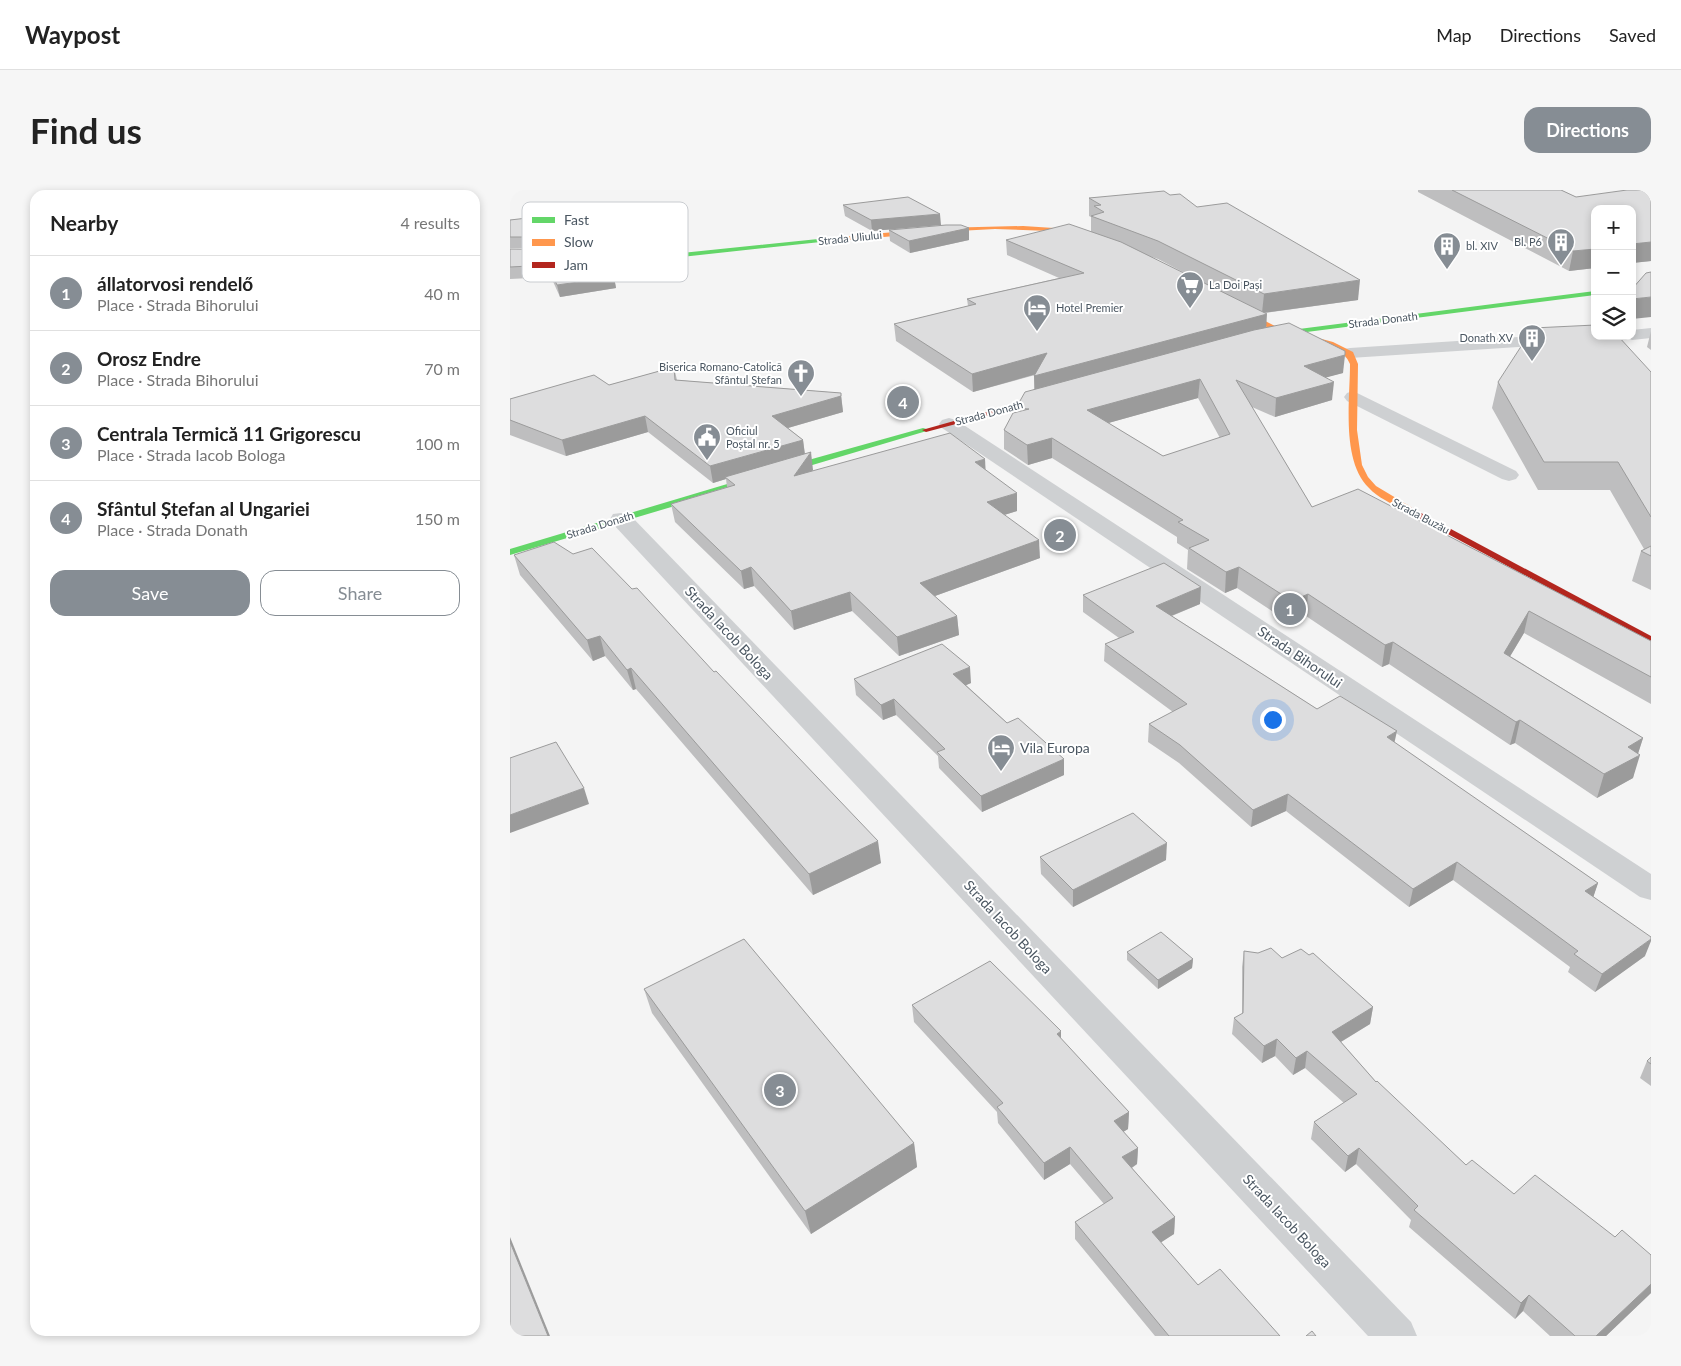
<!DOCTYPE html>
<meta charset="utf-8">
<style>
body{margin:0;font-family:Lato,sans-serif;background:#f6f6f6;color:#222}
.controls{position:absolute;right:15px;top:15px;display:grid;overflow:hidden;border-radius:10px;box-shadow:0 2px 8px #0003}
.controls button{width:45px;height:45px;display:grid;place-items:center;padding:0;border:0;border-bottom:1px solid #e0e0e0;background:#fff;color:#222;font:25px sans-serif}
.you{position:absolute;left:762px;top:529px;width:18px;height:18px;margin:-12px;border:4px solid #fff;border-radius:50%;background:#1a73e8;box-shadow:0 0 0 8px #1a73e833}
.badge{display:grid;place-items:center;width:32px;height:32px;border-radius:50%;background:#868d94;color:#fff;font-size:16px;font-weight:700}
.pin{position:absolute;translate:-50% -50%;border:2px solid #fff;box-shadow:0 1px 5px #0006}
.list{margin:0;padding:0;list-style:none}
h2{display:flex;justify-content:space-between;align-items:center;height:65px;margin:0;padding:0 20px;font-size:21px}
h2 small{font-size:16px;font-weight:400;color:#767676}
.list li{display:grid;grid-template-columns:32px 1fr auto;gap:15px;align-items:center;box-sizing:border-box;height:75px;padding:0 20px;border-top:1px solid #e0e0e0}
.list b{display:block;font-size:19px;white-space:nowrap}
.list p{margin:0;font-size:16px;white-space:nowrap;color:#767676}
.list em{font-size:16px;font-style:normal;color:#767676}
.actions{display:flex;gap:10px;padding:15px 20px}
.actions a{flex:1;padding:11px 0;border:1px solid #868d94;border-radius:15px;text-align:center;font-size:18px;color:#868d94}
.actions .main{background:#868d94;color:#fff}
.icon{flex:none;width:28px;height:28px;fill:none;stroke:currentColor;stroke-width:2;stroke-linecap:round;stroke-linejoin:round}
.map{position:relative;flex:none;width:1141px;height:1146px;overflow:hidden;border-radius:15px}
header{display:flex;align-items:center;gap:30px;box-sizing:border-box;height:70px;padding:0 25px;background:#fff;border-bottom:1px solid #e0e0e0}
header strong{font-size:24px}
nav{display:flex;gap:28px;margin-inline-start:auto;font-size:18px}
.intro{display:flex;align-items:center;justify-content:space-between;box-sizing:border-box;height:120px;padding:0 30px}
h1{margin:0;font-size:35px}
.button{padding:12px 22px;border-radius:15px;background:#868d94;color:#fff;font-size:18px;font-weight:700}
main{display:flex;gap:30px;padding:0 30px}
aside{flex:1;background:#fff;border-radius:15px;box-shadow:0 2px 8px #0003}
.map>svg:first-child{display:block}
</style>
<header>
<strong>Waypost</strong>
<nav><a>Map</a><a>Directions</a><a>Saved</a></nav>
</header>
<div class="intro"><h1>Find us</h1><a class="button">Directions</a></div>
<main>
<aside>
<h2>Nearby<small>4 results</small></h2>
<ul class="list">
<li><span class="badge">1</span><div><b>állatorvosi rendelő</b><p>Place · Strada Bihorului</p></div><em>40 m</em></li>
<li><span class="badge">2</span><div><b>Orosz Endre</b><p>Place · Strada Bihorului</p></div><em>70 m</em></li>
<li><span class="badge">3</span><div><b>Centrala Termică 11 Grigorescu</b><p>Place · Strada Iacob Bologa</p></div><em>100 m</em></li>
<li><span class="badge">4</span><div><b>Sfântul Ștefan al Ungariei</b><p>Place · Strada Donath</p></div><em>150 m</em></li>
</ul>
<div class="actions"><a class="main">Save</a><a>Share</a></div>
</aside>
<div class="map">
<svg width="1141" height="1146" viewBox="0 0 1141 1146">
<rect width="100%" height="100%" fill="#f4f4f4"/>
<g fill="none" stroke-linecap="round" stroke-linejoin="round">
<g fill="#ced0d2" fill-rule="evenodd">
<path d="M1141 138V148L1122 150 1114 146H1122V140Z"/>
<path d="M1085 142V146H1108L1100 151 840 168 834 167 831 163 834 159 840 158Z"/>
<path d="M843 201 1006 281 1009 285 1006 289 999 291 992 289 837 211 834 207 837 203Z"/>
<path d="M439 228 446 230 1141 684V710L1130 707 432 238 429 234 432 230Z"/>
<path d="M111 323 119 324 901 1132 907 1146H858L103 334 100 329 103 324Z"/>
</g>
<g fill="#63d668" fill-rule="evenodd">
<path d="M318 48 320 49V51L162 68 0 66V62L162 64Z"/>
<path d="M1085 101V105L789 143 786 141 789 139Z"/>
<path d="M413 238 420 240 0 365V359L277 276Z"/>
</g>
<g fill="#ff974d" fill-rule="evenodd">
<path d="M513 36 544 38 577 47 574 49 540 41 485 39 429 42 318 52 315 50 318 48 429 38Z"/>
<path d="M724 115 767 137 823 152 843 162 848 174 847 240 852 275 858 287 866 296 901 317V321H895C883 314 868 308 859 298 831 271 840 210 840 174 830 148 787 148 764 140 750 135 735 125 722 118V116Z"/>
</g>
<g fill="#b3261e" fill-rule="evenodd">
<path d="M544 203H547V207L416 242 412 240Z"/>
<path d="M898 316 1141 446V453L895 321 894 319Z"/>
</g>
</g>
<g fill="#bebebf" fill-rule="evenodd">
<path d="M908 0H1051L1066 7 1141 0V71L1122 73 1085 19V78L1059 81 908 2Z"/>
<path d="M660 5 687 17 848 110 755 123 756 138 833 183 816 187 822 210 765 227 742 217 802 317 1141 451V514L1014 443 1000 466 1133 548 1128 563 1123 588 1087 608 1005 553 1000 555 879 474 872 477 796 426 780 433 727 398 715 403 677 379 678 360 667 353V347L542 268 518 275 494 259V240L506 222V218L524 199V186L525 185 463 202 386 151 384 134 458 116 457 109 549 88 497 65 496 50 581 41V27L579 26V8ZM639 66 648 69 690 91ZM688 208 710 248 653 266 598 233Z"/>
<path d="M333 15 431 35 362 41 335 26Z"/>
<path d="M73 22 103 47 105 58H0V30Z"/>
<path d="M379 40 459 50 400 63 380 51Z"/>
<path d="M0 59 104 87 106 98 50 107 41 87 0 89Z"/>
<path d="M1141 141V160L1137 157Z"/>
<path d="M164 177 167 190 331 203 333 222 278 238 293 250 295 264 303 280 302 281 476 280 507 321 494 325 530 368 425 406 447 426 449 445 389 466 342 421 284 440 244 396 234 399 165 332 161 314 217 297 216 289 203 293 138 242 56 266 0 245V209L99 195Z"/>
<path d="M1141 182V400L1122 391 1131 361 1134 359 1100 300H1028L982 218 988 192Z"/>
<path d="M4 365 371 673 303 705 126 499 123 500 95 466 83 471 10 385Z"/>
<path d="M573 405 690 414 662 426 807 519 885 553 1088 693 1083 707 1135 766 1085 802 1058 782 1060 777 943 690 899 717 776 621 741 637 669 573 638 552 639 534 663 522 594 471 595 454 609 448 573 422Z"/>
<path d="M344 489 461 493 456 495 554 585 472 622 429 578 428 566 386 525 373 530 346 505Z"/>
<path d="M530 667 656 670 563 717 531 684Z"/>
<path d="M734 761 772 768 799 765 863 817 860 834 831 852 866 892 956 975 1004 1004 1105 1047 1141 1065V1103L1096 1146H1040L1013 1121 1005 1129 899 1037 901 1030 846 974 835 982 801 949 804 932 834 913 795 878 783 885 765 866 752 873 722 844 724 828 732 824V777Z"/>
<path d="M617 762 683 769 682 778 648 799 617 770Z"/>
<path d="M134 799 404 953 407 977 301 1044 142 823Z"/>
<path d="M402 815 551 849 619 922 618 939 613 942 628 958 627 974 622 978 665 1027 664 1044 650 1052 688 1095 770 1146H645L565 1049V1032L594 1014 560 974 534 990 488 933 487 922 404 832Z"/>
<path d="M1141 867V896L1130 888 1137 871Z"/>
</g>
<g fill="#9b9b9b">
<path d="M430 24 431 35 362 41 361 30Z"/>
<path d="M459 38V50L400 63 399 51Z"/>
<path d="M1141 52V71L1122 73V54Z"/>
<path d="M1085 59V78L1059 81 1063 61Z"/>
<path d="M104 87 106 98 50 107 47 95Z"/>
<path d="M850 90 848 110 752 123 754 104Z"/>
<path d="M1141 107V127L1122 129V109Z"/>
<path d="M757 124 756 141 525 204 524 186Z"/>
<path d="M537 163V181L463 202 462 184Z"/>
<path d="M835 165 833 183 792 194 794 176Z"/>
<path d="M690 189 688 208 577 239V220Z"/>
<path d="M824 192 822 210 765 227 766 208Z"/>
<path d="M331 206 333 222 264 242 262 226Z"/>
<path d="M135 226 138 242 56 266 52 250Z"/>
<path d="M542 248V268L518 275 517 255Z"/>
<path d="M293 250 295 266 215 287 216 289 203 293 200 276Z"/>
<path d="M301 262 303 280 286 303 284 286Z"/>
<path d="M475 269 476 287 465 272Z"/>
<path d="M507 303V321L478 330 477 312Z"/>
<path d="M529 350 530 368 411 411 410 393Z"/>
<path d="M241 377 244 396 234 399 231 381Z"/>
<path d="M729 377 727 398 715 403 716 382Z"/>
<path d="M691 397 690 414 646 432V416Z"/>
<path d="M340 402 342 421 284 440 281 421Z"/>
<path d="M798 404 796 426 780 433 782 411Z"/>
<path d="M1019 421 1014 443 989 485 994 463Z"/>
<path d="M447 426 449 445 389 466 387 447Z"/>
<path d="M90 446 95 466 83 471 77 450Z"/>
<path d="M883 452 879 474 872 477 875 455Z"/>
<path d="M460 477 461 493 445 500 443 484Z"/>
<path d="M121 478 126 499 123 500 117 480Z"/>
<path d="M384 509 386 525 373 530 371 515Z"/>
<path d="M1010 530 1005 553 1000 555 1006 532Z"/>
<path d="M887 541 883 559 877 547Z"/>
<path d="M1133 548 1127 567 1130 565 1123 588 1087 608 1094 584 1118 557Z"/>
<path d="M554 569V585L472 622 471 606Z"/>
<path d="M74 598 79 614 0 643V625Z"/>
<path d="M778 604 776 621 741 637 743 620Z"/>
<path d="M368 651 371 673 303 705 299 684Z"/>
<path d="M657 653 656 670 563 717V700Z"/>
<path d="M947 672 943 690 899 717 903 699Z"/>
<path d="M1088 693 1082 711 1075 701Z"/>
<path d="M1141 749V751L1135 766 1085 802 1092 784Z"/>
<path d="M683 769 682 778 648 799V790Z"/>
<path d="M863 817 860 834 819 859 822 842Z"/>
<path d="M551 841V858L547 844Z"/>
<path d="M767 849 765 866 752 873 754 856Z"/>
<path d="M797 861 795 878 783 885 786 868Z"/>
<path d="M619 922 618 939 603 948 604 931Z"/>
<path d="M404 953 407 977 301 1044 295 1021Z"/>
<path d="M560 957V974L534 990V973Z"/>
<path d="M628 958 627 974 612 984V967Z"/>
<path d="M849 958 846 974 835 982 838 966Z"/>
<path d="M665 1027 664 1044 641 1059 642 1042Z"/>
<path d="M0 1047 40 1146H38L0 1052Z"/>
<path d="M1141 1094V1103L1096 1146H1086Z"/>
<path d="M1019 1105 1013 1121 1005 1129 1011 1113Z"/>
</g>
<g fill="#ddddde" stroke="#9b9b9b" fill-rule="evenodd">
<path d="M942 0H1051L1066 7 1117 0H1141V52L1122 54V19H1085V59L1063 61Z"/>
<path d="M654 1 660 5 670 4 687 17 717 13 850 90 754 104 648 51 581 26 594 22 584 16 591 15 579 8Z"/>
<path d="M398 7 430 24 361 30 333 15Z"/>
<path d="M69 13 73 22 84 21 103 47H0V30L26 27 25 23Z"/>
<path d="M559 34 611 52 757 124 524 186 537 163 462 184 384 134 466 114 457 109 574 83 496 50Z"/>
<path d="M436 35H451L459 38 399 51 379 40Z"/>
<path d="M0 59 89 60 104 87 47 95 38 75 0 77Z"/>
<path d="M1141 82V107L1122 109V99L1136 83Z"/>
<path d="M779 133 835 161V165L794 176 824 192 766 208 726 190 802 317 848 299 1141 451V487L1019 421 994 463 1133 548 1118 557 1130 565 1094 584 1010 530 1006 532 883 452 875 455 798 404 782 411 729 377 716 382 679 358 699 350 668 332 673 330 542 248 517 255 494 240 503 223 519 219 506 218 515 202 744 140ZM690 189 720 244 653 266 577 220Z"/>
<path d="M1085 135V146H1108L1141 182V327L1108 272H1034L988 192 1023 138Z"/>
<path d="M164 177 165 190 331 203V206L262 226 293 250 200 276 135 226 52 250 0 230V209L84 185 99 195Z"/>
<path d="M440 243 475 269 465 272 507 303 477 312 529 350 410 393 447 426 387 447 340 402 281 421 241 377 231 381 161 314 225 295 215 287 301 262 284 286Z"/>
<path d="M44 352 63 364 82 358 122 399 127 398 204 482 206 481 368 651 299 684 121 478 117 480 90 446 77 450 4 365Z"/>
<path d="M1141 356V366L1131 361Z"/>
<path d="M654 373 691 397 646 416 807 519 830 506 887 541 877 547 1088 693 1075 701 1141 747V749L1092 784 1064 764 1068 761 947 672 903 699 778 604 743 620 670 555 639 534 677 514 595 454 624 442 573 405Z"/>
<path d="M432 454 460 477 443 484 497 533 508 528 554 569 471 606 427 562 435 559 384 509 371 515 344 489Z"/>
<path d="M46 552 74 598 0 625V568Z"/>
<path d="M623 623 657 653 563 700 530 667Z"/>
<path d="M651 742 683 769 648 790 617 762Z"/>
<path d="M234 749 404 953 295 1021 134 799Z"/>
<path d="M761 758 772 768 791 759 799 765 803 763 863 817 822 842 866 892 867 891 956 975 962 970 1004 1004 1025 985 1105 1047 1112 1040 1141 1065V1094L1086 1146H1065L1019 1105 1011 1113 904 1020 908 1016 849 958 838 966 804 932 847 904 797 861 786 868 767 849 754 856 724 828 733 823 734 761 748 763Z"/>
<path d="M480 771 551 841 547 844 619 922 604 931 628 958 612 967 665 1027 642 1042 688 1095 710 1079 770 1146H659L565 1032 603 1008 560 957 534 973 487 917 493 913 402 815Z"/>
<path d="M1141 867V874L1137 871Z"/>
<path d="M0 1052 38 1146H0Z"/>
<path d="M802 1141 806 1146H796Z"/>
</g>
<defs>
<g id="building-pin" transform="scale(1.4375)"><path d="M0 17L-7.5 6A9.5 9.5 0 1 1 7.5 6Z" fill="#868d94" stroke="#fff"/><path d="M-4-6H4V6H1V3H-1V6H-4ZM-2.5-4.3h1.7v1.8h-1.7ZM.8-4.3h1.7v1.8H.8ZM-2.5-1h1.7V.8h-1.7ZM.8-1h1.7V.8H.8Z" fill="#fff"/></g>
<g id="supermarket-pin" transform="scale(1.4375)"><path d="M0 17L-7.5 6A9.5 9.5 0 1 1 7.5 6Z" fill="#868d94" stroke="#fff"/><path d="M-6-5.5h2.5l.6 2H6L4.5 2H-2.5L-4.4-4H-6ZM-1.5 3.2a1.3 1.3 0 1 0 .1 0ZM3 3.2a1.3 1.3 0 1 0 .1 0Z" fill="#fff"/></g>
<g id="hotel-pin" transform="scale(1.4375)"><path d="M0 17L-7.5 6A9.5 9.5 0 1 1 7.5 6Z" fill="#868d94" stroke="#fff"/><path d="M-6-4.5h1.5V1H6V5H4.5V3h-9V5H-6ZM-4 0a1.8 1.8 0 1 1 3.6 0ZM.5 0V-2.5h3Q6-2.5 6 0Z" fill="#fff"/></g>
<g id="church-pin" transform="scale(1.4375)"><path d="M0 17L-7.5 6A9.5 9.5 0 1 1 7.5 6Z" fill="#868d94" stroke="#fff"/><path d="M-1.2-6h2.4v3.5h3.3v2.4h-3.3V6h-2.4V-.1h-3.3v-2.4h3.3Z" fill="#fff"/></g>
<g id="civic-pin" transform="scale(1.4375)"><path d="M0 17L-7.5 6A9.5 9.5 0 1 1 7.5 6Z" fill="#868d94" stroke="#fff"/><path d="M-.6-6.5H3V-4.5H.6V-3L4-1V1h2V6H-6V1h2V-1L-.6-3ZM-1.2 2.5V6h2.4V2.5Z" fill="#fff"/></g>
</defs>
<g fill-rule="evenodd">
<use href="#building-pin" x="1051" y="52"/>
<use href="#building-pin" x="937" y="56"/>
<use href="#supermarket-pin" x="680" y="95"/>
<use href="#hotel-pin" x="527" y="118"/>
<use href="#building-pin" x="1022" y="148"/>
<use href="#church-pin" x="291" y="183"/>
<use href="#civic-pin" x="197" y="247"/>
<use href="#hotel-pin" x="491" y="558"/>
</g>
<g text-anchor="middle" stroke-width="4" stroke-linejoin="round" paint-order="stroke">
<g font-size="11" fill="#4a5661" stroke="#fff">
<text transform="translate(340 48) rotate(-6)" y="4">Strada Uliului</text>
<text transform="translate(873 130) rotate(-7)" y="4">Strada Donath</text>
<text transform="translate(479 223) rotate(-15)" y="4">Strada Donath</text>
<text transform="translate(911 326) rotate(28)" y="4">Strada Buzău</text>
<text transform="translate(90 335) rotate(-17)" y="4">Strada Donath</text>
</g>
<g font-size="11" fill="#4a5661" stroke="#fff" text-anchor="start">
<text x="1032" y="56" text-anchor="end">Bl. P6</text>
<text x="956" y="60">bl. XIV</text>
<text x="699" y="99">La Doi Pași</text>
<text x="546" y="122">Hotel Premier</text>
<text x="1003" y="152" text-anchor="end">Donath XV</text>
<text x="272" y="181" text-anchor="end">Biserica Romano-Catolică<tspan x="272" dy="13">Sfântul Ștefan</tspan></text>
<text x="216" y="245">Oficiul<tspan x="216" dy="13">Poștal nr. 5</tspan></text>
</g>
<g font-size="14" fill="#4a5661" stroke="#fff">
<text transform="translate(219 443) rotate(47)" y="5">Strada Iacob Bologa</text>
<text transform="translate(790 467) rotate(34)" y="5">Strada Bihorului</text>
<text transform="translate(498 737) rotate(47)" y="5">Strada Iacob Bologa</text>
<text transform="translate(777 1031) rotate(47)" y="5">Strada Iacob Bologa</text>
</g>
<g font-size="14" fill="#4a5661" stroke="#fff" text-anchor="start">
<text x="510" y="563">Vila Europa</text>
</g>
</g>
<rect x="12" y="12" width="166" height="80" rx="8" fill="#fff" stroke="#c9ccd0" stroke-width="1"/>
<rect x="22" y="27" width="23" height="6" fill="#63d668"/>
<rect x="22" y="49" width="23" height="7" fill="#ff974d"/>
<rect x="22" y="72" width="23" height="6" fill="#b3261e"/>
<g font-size="14" fill="#4a5661">
<text x="54" y="35">Fast</text>
<text x="54" y="57">Slow</text>
<text x="54" y="80">Jam</text>
</g>
</svg>
<div class="controls">
<button>+</button>
<button>−</button>
<button><svg class="icon" aria-label="layers" viewBox="0 0 24 24"><path d="M12 4l9 5-9 5-9-5zM3 14l9 5 9-5"/></svg></button>
</div>
<div class="you"></div>
<div class="pin badge" style="left:780px;top:419px">1</div>
<div class="pin badge" style="left:550px;top:345px">2</div>
<div class="pin badge" style="left:270px;top:900px">3</div>
<div class="pin badge" style="left:393px;top:212px">4</div>
</div>
</main>
